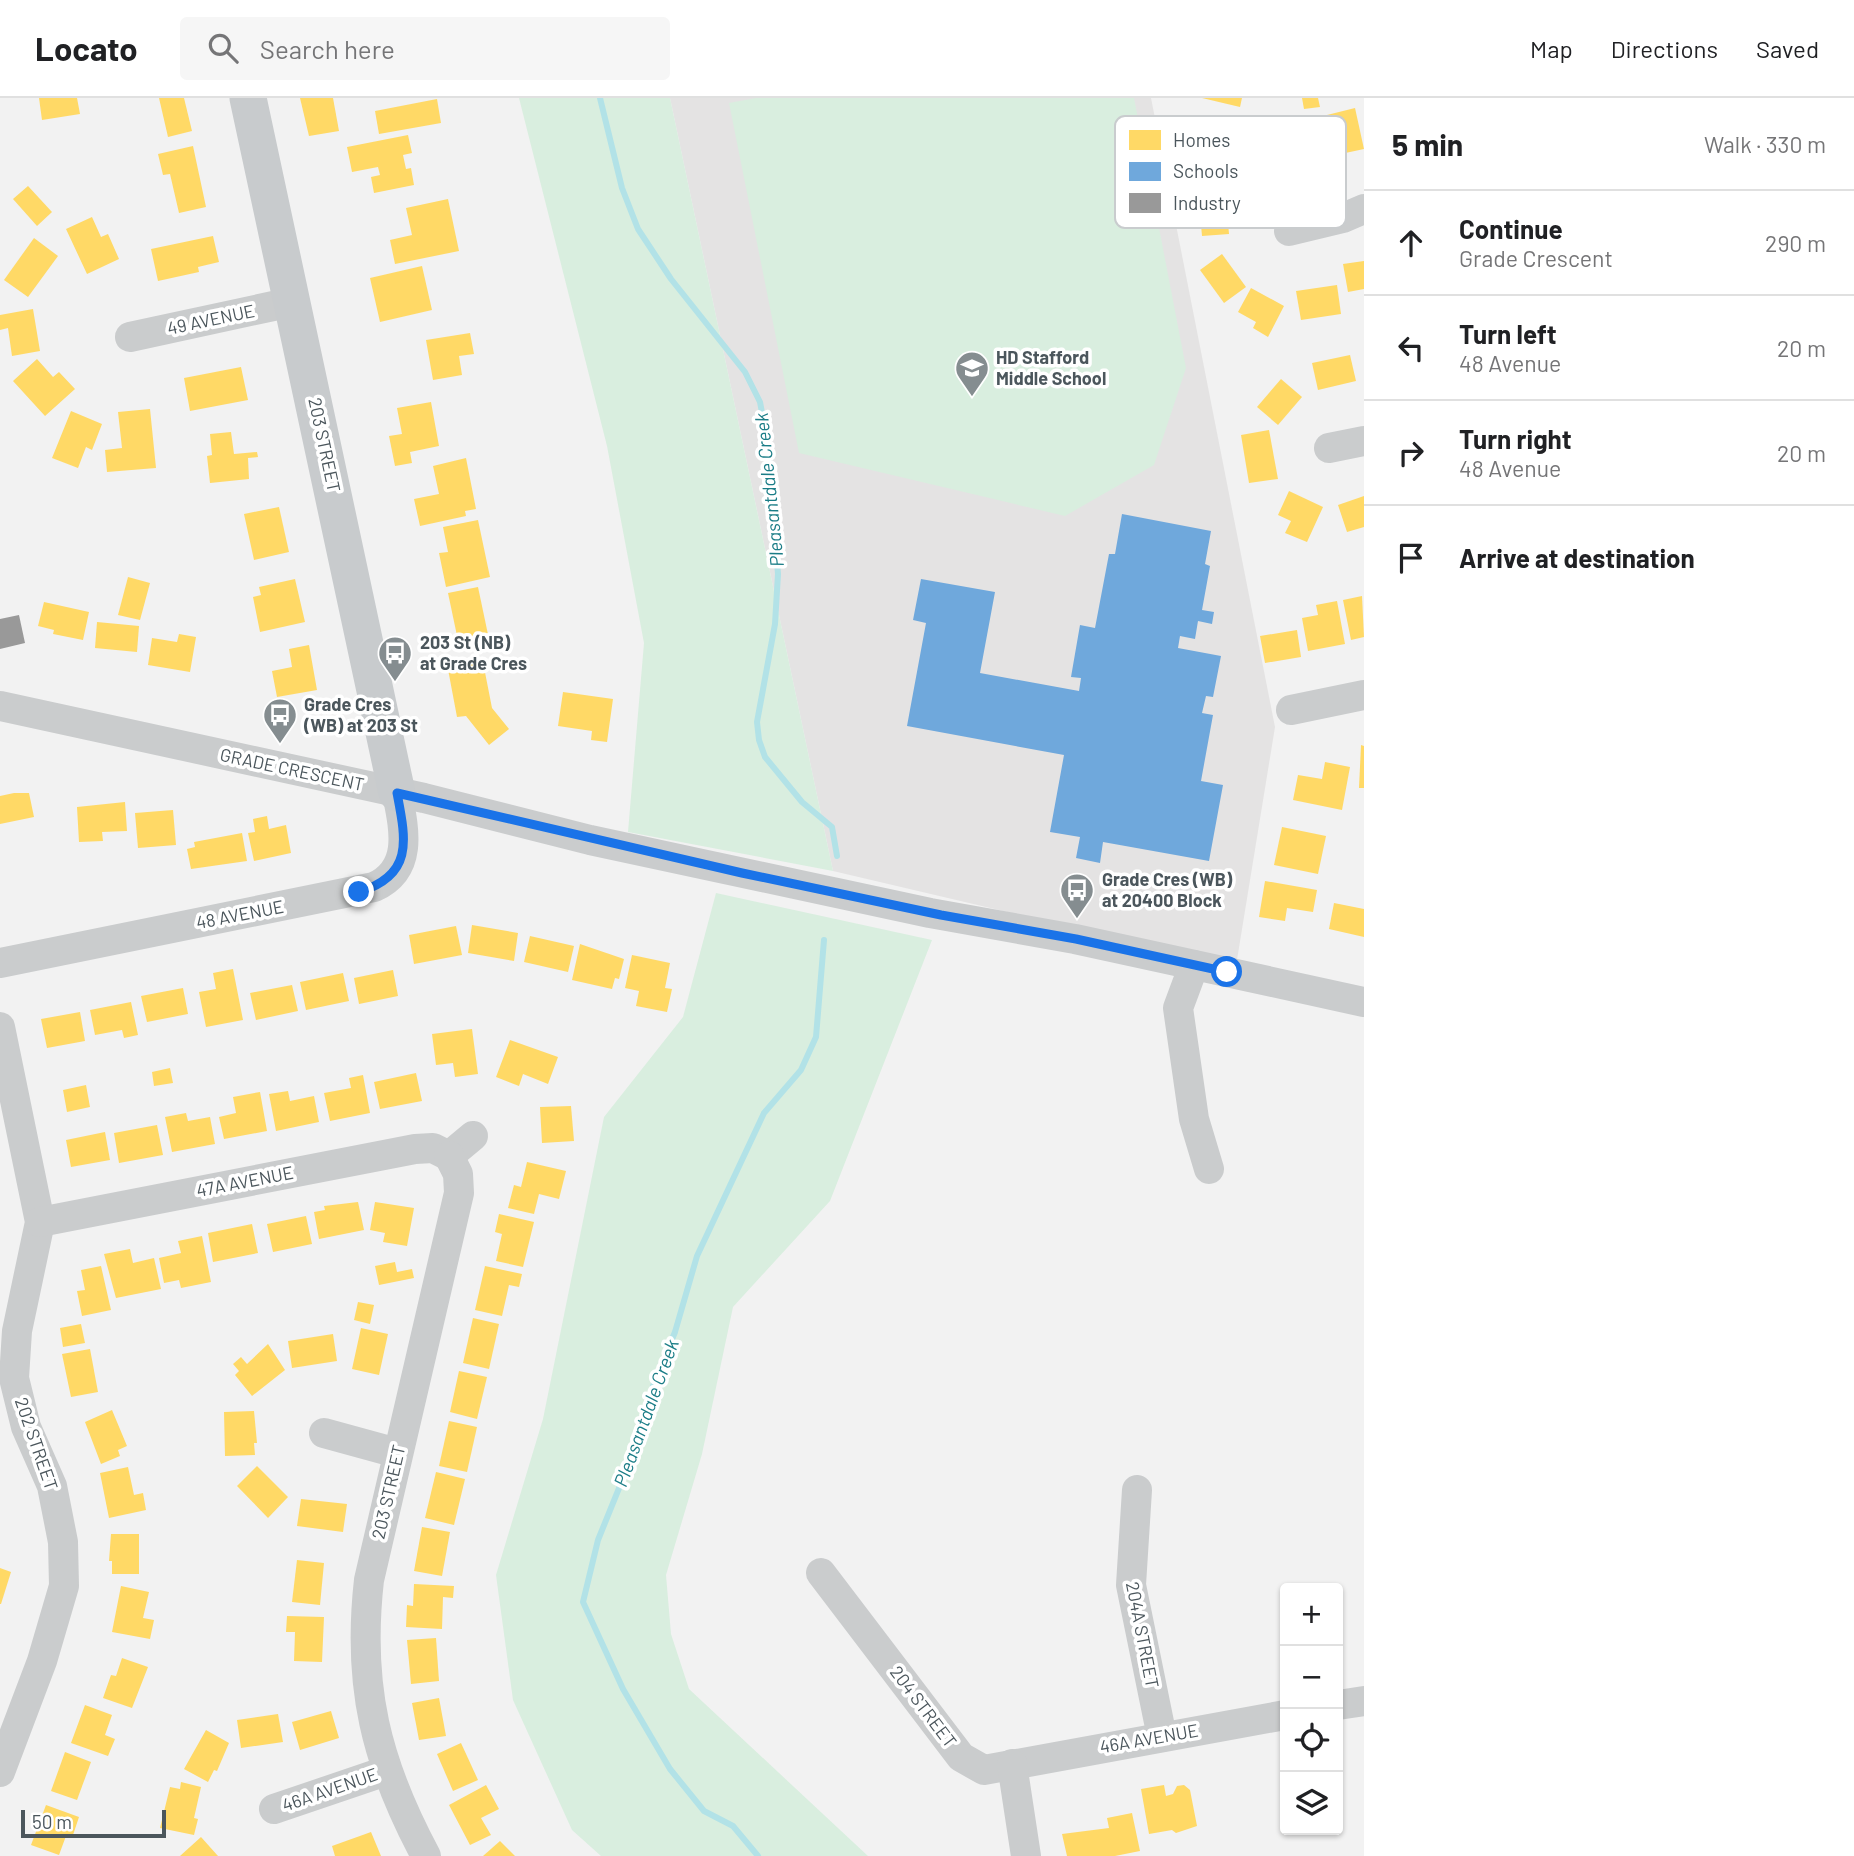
<!DOCTYPE html>
<meta charset="utf-8">
<style>
body{margin:0;font-family:Barlow,sans-serif;background:#f6f6f6;color:#202124}
.controls{position:absolute;right:21px;bottom:21px;display:grid;overflow:hidden;border-radius:7px;box-shadow:0 2px 5px #0004}
.controls button{width:63px;height:63px;display:grid;place-items:center;padding:0;border:0;border-bottom:2px solid #e0e0e0;background:#fff;color:#202124;font:35px sans-serif}
.scale{position:absolute;left:21px;bottom:18px;width:145px;box-sizing:border-box;padding-left:7px;border:4px solid #4b565c;border-top:0;font-size:19px;line-height:24px;white-space:nowrap;color:#4b565c;-webkit-text-stroke:5px #fff;paint-order:stroke}
.stop{position:absolute;width:21px;height:21px;margin:-16px;border:5px solid #1a73e8;border-radius:50%;background:#fff}
.stop.end{background:#1a73e8;border-color:#fff;box-shadow:0 2px 7px #0008}
.list{margin:0;padding:0;list-style:none}
h2{display:flex;justify-content:space-between;align-items:center;height:91px;margin:0;padding:0 28px;font-size:30px}
h2 small{font-size:23px;font-weight:400;color:#757577}
.list li{display:grid;grid-template-columns:46px 1fr auto;gap:21px;align-items:center;box-sizing:border-box;height:105px;padding:0 28px;border-top:2px solid #e0e0e0}
.list b{display:block;font-size:26px;white-space:nowrap}
.list p{margin:0;font-size:23px;white-space:nowrap;color:#757577}
.list em{font-size:23px;font-style:normal;color:#757577}
.icon{flex:none;width:38px;height:38px;fill:none;stroke:currentColor;stroke-width:2;stroke-linecap:round;stroke-linejoin:round}
.map{position:relative;flex:none;width:1364px;height:1758px;overflow:hidden}
header{display:flex;align-items:center;gap:42px;box-sizing:border-box;height:98px;padding:0 35px;background:#fff;border-bottom:2px solid #e0e0e0}
header strong{font-size:33px}
nav{display:flex;gap:38px;margin-inline-start:auto;font-size:24px}
.search{width:490px;height:63px;background:#f6f6f6;display:flex;align-items:center;gap:18px;box-sizing:border-box;padding:0 24px;border-radius:7px;color:#757577;font-size:26px}
main{display:flex}
aside{flex:1;background:#fff}
.map>svg:first-child{display:block}
</style>
<header>
<strong>Locato</strong>
<div class="search"><svg class="icon" aria-label="search" viewBox="0 0 24 24"><circle cx="10" cy="10" r="6"/><path d="M15 15l6 6"/></svg>Search here</div>
<nav><a>Map</a><a>Directions</a><a>Saved</a></nav>
</header>
<main>
<div class="map">
<svg width="1364" height="1758" viewBox="0 0 1364 1758">
<rect width="100%" height="100%" fill="#f2f2f2"/>
<path fill="#e4e3e3" d="M670 0H1151L1275 629 1236 868 833 773Z"/>
<g fill="#d9eedf">
<path d="M519 0H670L833 773 628 734 644 545 607 348Z"/>
<path d="M756 0H1134L1186 270 1154 367 1065 418 799 355 729 5Z"/>
<path d="M716 795 932 842 830 1103 733 1209 702 1356 666 1477 671 1536 689 1591 868 1758H601L572 1732 513 1602 496 1477 543 1321 604 1019 683 919Z"/>
</g>
<g fill="#ffd966">
<path d="M39 0H77L80 16 42 22Z"/>
<path d="M159 0H184L192 33 168 39Z"/>
<path d="M300 0H333L339 33 309 38Z"/>
<path d="M1202 0H1242L1240 9Z"/>
<path d="M1302 0H1318L1320 9 1304 11Z"/>
<path d="M437 1 441 25 379 36 375 13Z"/>
<path d="M1355 10 1364 51 1336 57 1327 17Z"/>
<path d="M408 37 412 55 403 57 406 71 411 70 414 87 374 95 371 79 380 77 378 69 352 74 347 49Z"/>
<path d="M193 48 206 109 179 115 170 76 163 77 158 56Z"/>
<path d="M28 88 52 114 37 128 13 101Z"/>
<path d="M1225 93 1229 136 1202 138 1198 95Z"/>
<path d="M448 101 459 153 395 166 390 142 412 137 406 110Z"/>
<path d="M92 119 101 139 108 136 119 161 87 176 66 131Z"/>
<path d="M213 138 219 164 198 169 199 174 158 183 151 151Z"/>
<path d="M34 140 58 158 28 199 4 182Z"/>
<path d="M1222 156 1246 189 1224 205 1200 172Z"/>
<path d="M1364 163V191L1348 194 1343 166Z"/>
<path d="M422 168 432 212 380 224 370 180Z"/>
<path d="M1337 187 1341 216 1301 222 1296 193Z"/>
<path d="M1251 190 1284 208 1268 239 1253 230 1256 224 1238 214Z"/>
<path d="M33 211 40 253 12 258 8 230 0 232V217Z"/>
<path d="M470 235 474 256 459 258 462 277 433 282 426 242Z"/>
<path d="M1350 257 1356 283 1318 292 1312 265Z"/>
<path d="M37 261 53 279 59 274 75 291 45 318 13 283Z"/>
<path d="M241 269 248 302 190 313 184 280Z"/>
<path d="M1281 281 1302 299 1278 327 1257 309Z"/>
<path d="M431 304 439 348 410 354 412 365 395 368 389 338 402 336 397 310Z"/>
<path d="M150 311 156 370 107 374 105 352 122 350 118 314Z"/>
<path d="M71 313 102 326 92 352 86 349 78 370 52 360Z"/>
<path d="M1269 332 1278 381 1249 385 1241 337Z"/>
<path d="M231 334 234 356 257 354 258 359 248 360 249 381 210 385 207 358 212 357 210 336Z"/>
<path d="M466 360 476 411 465 413 466 418 420 428 414 401 439 396 433 368Z"/>
<path d="M1289 393 1323 409 1307 444 1285 435 1291 423 1278 417Z"/>
<path d="M1364 398V429L1347 434 1338 407Z"/>
<path d="M279 409 289 454 254 462 244 416Z"/>
<path d="M478 422 490 479 446 489 439 455 448 454 443 429Z"/>
<path d="M128 479 150 485 140 522 118 517Z"/>
<path d="M295 481 305 524 260 534 253 499 261 497 259 489Z"/>
<path d="M478 489 490 546 460 552 448 495Z"/>
<path d="M1362 498 1364 539 1351 542 1343 502Z"/>
<path d="M1337 503 1345 546 1308 553 1302 520 1318 517 1316 507Z"/>
<path d="M44 504 89 514 83 542 53 536 54 532 38 528Z"/>
<path d="M97 524 139 528 137 554 95 550Z"/>
<path d="M1297 532 1301 559 1265 565 1260 538Z"/>
<path d="M179 536 196 539 190 574 148 567 152 540 177 544Z"/>
<path d="M309 547 317 592 277 599 272 573 292 569 289 551Z"/>
<path d="M482 559 492 610 509 631 489 647 466 618 457 619 447 566Z"/>
<path d="M563 594 613 601 607 644 591 642 592 633 558 628Z"/>
<path d="M1361 647 1364 648V690H1359Z"/>
<path d="M1325 664 1350 669 1342 712 1293 702 1298 677 1322 681Z"/>
<path d="M14 695H29L34 719 0 726V698Z"/>
<path d="M125 704 127 733 102 734 103 743 79 744 77 709Z"/>
<path d="M173 712 176 747 138 750 135 715Z"/>
<path d="M267 718 269 731 286 727 291 755 254 763 248 735 255 734 253 721Z"/>
<path d="M1282 729 1326 738 1318 776 1274 767Z"/>
<path d="M242 735 247 763 191 771 187 751 195 749 194 744Z"/>
<path d="M1265 783 1317 792 1313 814 1287 810 1285 823 1259 819Z"/>
<path d="M1334 805 1364 811V839L1329 831Z"/>
<path d="M472 827 518 835 514 863 468 855Z"/>
<path d="M456 828 462 857 414 866 409 837Z"/>
<path d="M530 838 574 848 568 874 524 864Z"/>
<path d="M580 846 624 861 619 881 615 880 612 891 572 882Z"/>
<path d="M632 857 670 865 665 890 672 891 667 914 636 908 639 893 625 890Z"/>
<path d="M233 871 243 922 206 929 199 894 216 891 213 875Z"/>
<path d="M393 872 398 898 359 906 354 880Z"/>
<path d="M343 875 349 903 306 912 300 884Z"/>
<path d="M292 887 298 913 256 922 250 895Z"/>
<path d="M183 890 188 916 147 924 141 898Z"/>
<path d="M131 904 138 937 124 940 122 932 95 937 90 912Z"/>
<path d="M80 914 85 943 47 950 41 921Z"/>
<path d="M472 931 478 976 455 979 453 965 436 967 432 936Z"/>
<path d="M510 942 558 959 548 986 523 976 519 988 496 979Z"/>
<path d="M170 970 173 985 154 988 152 974Z"/>
<path d="M416 975 422 1003 380 1011 374 984Z"/>
<path d="M363 977 370 1015 330 1023 324 995 351 990 349 980Z"/>
<path d="M86 987 90 1009 67 1014 63 992Z"/>
<path d="M288 993 290 1003 314 998 319 1024 276 1033 269 996Z"/>
<path d="M260 994 267 1033 224 1041 219 1019 236 1015 233 999Z"/>
<path d="M571 1008 574 1043 542 1045 540 1009Z"/>
<path d="M186 1015 188 1023 210 1019 215 1046 172 1054 165 1019Z"/>
<path d="M157 1027 163 1057 119 1065 114 1035Z"/>
<path d="M105 1034 110 1062 71 1069 66 1042Z"/>
<path d="M527 1064 566 1073 559 1101 539 1096 534 1116 508 1110 514 1087 521 1089Z"/>
<path d="M358 1104 364 1132 319 1141 314 1114 325 1112 324 1108Z"/>
<path d="M375 1104 414 1110 407 1148 383 1144 385 1135 370 1132Z"/>
<path d="M499 1116 534 1124 523 1169 496 1163 502 1136 495 1134Z"/>
<path d="M306 1118 312 1146 273 1154 267 1126Z"/>
<path d="M252 1126 258 1155 213 1164 208 1135Z"/>
<path d="M202 1138 211 1184 181 1190 179 1182 164 1185 159 1160 181 1155 178 1143Z"/>
<path d="M130 1151 133 1165 154 1160 161 1191 116 1200 104 1156Z"/>
<path d="M395 1164 397 1174 412 1171 414 1180 379 1187 375 1168Z"/>
<path d="M101 1168 111 1212 82 1218 77 1193 85 1192 81 1172Z"/>
<path d="M485 1168 522 1176 519 1189 509 1187 502 1218 475 1212Z"/>
<path d="M358 1204 374 1207 370 1226 354 1222Z"/>
<path d="M473 1220 499 1226 489 1271 463 1265Z"/>
<path d="M81 1226 85 1245 63 1249 60 1230Z"/>
<path d="M361 1230 388 1236 379 1277 352 1271Z"/>
<path d="M333 1236 337 1263 292 1270 288 1243Z"/>
<path d="M268 1246 285 1272 252 1298 235 1277 239 1273 233 1266 241 1259 247 1266Z"/>
<path d="M90 1251 98 1294 71 1299 62 1256Z"/>
<path d="M459 1273 487 1279 477 1321 450 1314Z"/>
<path d="M112 1312 127 1348 118 1352 120 1358 101 1366 85 1324Z"/>
<path d="M254 1313 257 1345H254L255 1357 225 1358 224 1314Z"/>
<path d="M449 1323 477 1329 467 1374 439 1368Z"/>
<path d="M257 1368 288 1399 268 1420 237 1388Z"/>
<path d="M128 1369 134 1397 143 1395 146 1412 109 1420 100 1375Z"/>
<path d="M436 1374 465 1381 454 1427 425 1420Z"/>
<path d="M301 1401 347 1406 343 1434 297 1428Z"/>
<path d="M422 1429 450 1434 442 1478 414 1473Z"/>
<path d="M111 1436H139V1476H112V1463H109Z"/>
<path d="M297 1462 324 1465 320 1507 292 1504Z"/>
<path d="M0 1470 11 1474 1 1506H0Z"/>
<path d="M414 1486 454 1488 453 1500 443 1499 442 1531 406 1529 407 1507 413 1508Z"/>
<path d="M121 1488 149 1494 143 1520 154 1522 150 1541 112 1534Z"/>
<path d="M287 1518 324 1519 322 1564 294 1563 295 1534H286Z"/>
<path d="M436 1540 439 1583 411 1586 407 1542Z"/>
<path d="M122 1560 148 1569 132 1610 103 1600 111 1577 116 1578Z"/>
<path d="M439 1600 446 1638 419 1642 412 1605Z"/>
<path d="M85 1607 112 1617 105 1637 115 1641 108 1658 71 1645Z"/>
<path d="M331 1613 339 1640 300 1652 292 1624Z"/>
<path d="M278 1616 283 1644 241 1650 237 1622Z"/>
<path d="M206 1632 229 1645 217 1673 214 1672 208 1684 184 1671Z"/>
<path d="M461 1645 478 1682 453 1693 437 1656Z"/>
<path d="M65 1654 91 1664 77 1702 51 1693Z"/>
<path d="M181 1684 201 1689 194 1720 198 1721 194 1737 160 1730 170 1689 180 1691Z"/>
<path d="M486 1687 499 1711 481 1720 491 1737 470 1747 449 1707Z"/>
<path d="M1164 1687 1166 1698 1173 1696 1177 1688 1184 1687 1190 1692 1197 1728 1176 1735 1172 1732 1149 1736 1141 1691Z"/>
<path d="M46 1707 79 1719 72 1740 66 1738 59 1757 31 1747Z"/>
<path d="M1132 1715 1140 1753 1115 1758H1067L1062 1736 1109 1730 1107 1720Z"/>
<path d="M371 1734 381 1758H335L332 1748Z"/>
<path d="M201 1739 218 1758H180Z"/>
<path d="M500 1743 515 1758H483Z"/>
</g>
<path fill="#6fa8dc" d="M1122 416 1211 433 1205 466 1210 468 1202 512 1214 514 1212 526 1198 523 1195 541 1180 538 1178 550 1221 558 1213 599 1206 598 1202 615 1213 617 1201 683 1223 687 1209 763 1103 744 1100 765 1076 760 1080 739 1050 734 1064 657 907 628 926 525 913 522 921 481 995 494 980 575 1079 593 1081 580 1071 579 1080 527 1095 530 1109 456H1115Z"/>
<path fill="#999" d="M19 517 25 545 0 551V521Z"/>
<g fill="none" stroke-linecap="round" stroke-linejoin="round">
<g stroke="#b2e2e7" stroke-width="6">
<path d="M600 0 622 90 638 131 671 181 745 274 760 304 767 341 778 476 775 526 757 624 759 642 765 659 802 704 832 729 837 758"/>
<path d="M758 1758 733 1728 704 1713 670 1671 623 1591 583 1504 598 1442 643 1331 653 1288 675 1234 697 1158 764 1015 801 972 816 939 824 842"/>
</g>
<g stroke="#cacccd" stroke-width="30">
<path d="M1289 133 1343 120 1364 111"/>
<path d="M130 239 292 204"/>
<path d="M1329 350 1364 343"/>
<path d="M0 608 424 700 590 742 930 815 1075 841 1364 904"/>
<path d="M1291 612 1364 597"/>
<path d="M0 865 374 789C414 771 404 730 397 695"/>
<path d="M1194 867 1178 910 1194 1021 1209 1071"/>
<path d="M0 929 40 1124 17 1233 14 1280 26 1329 52 1388 63 1444 64 1488 42 1563 0 1674"/>
<path d="M449 1058 473 1038"/>
<path d="M40 1124 415 1051 433 1050 449 1058"/>
<path d="M324 1335 397 1355"/>
<path d="M1137 1392 1131 1487 1162 1639"/>
<path d="M821 1475 961 1659 984 1672 1285 1617"/>
<path d="M1338 1607 1364 1603"/>
<path d="M1012 1666 1026 1758"/>
<path d="M274 1711 386 1673"/>
<path d="M426 1758C376 1665 357 1588 369 1482L459 1095 458 1076 449 1058"/>
</g>
<path stroke="#c8cbcd" stroke-width="37" d="M248 0 397 695"/>
</g>
<g fill="none" stroke-linecap="round" stroke-linejoin="round">
<path stroke="#1a73e8" stroke-width="9" d="M359 794C414 777 406 742 397 695L742 775 941 817 1076 841 1227 874"/>
</g>
<defs>
<g id="school-pin" transform="scale(1.75)"><path d="M0 17L-7.5 6A9.5 9.5 0 1 1 7.5 6Z" fill="#858d90" stroke="#fff"/><path d="M0-5L7-2L0 1L-7-2ZM-4 1L0 2.5L4 1V4Q0 6-4 4Z" fill="#fff"/></g>
<g id="bus-pin" transform="scale(1.75)"><path d="M0 17L-7.5 6A9.5 9.5 0 1 1 7.5 6Z" fill="#858d90" stroke="#fff"/><path d="M-5-6H5V4H4V6H2V4H-2V6H-4V4H-5ZM-3.5-4V0h7V-4ZM-3.5 1.2v1.5H-2V1.2ZM2 1.2v1.5H3.5V1.2Z" fill="#fff"/></g>
</defs>
<g fill-rule="evenodd">
<use href="#school-pin" x="972" y="270"/>
<use href="#bus-pin" x="395" y="555"/>
<use href="#bus-pin" x="280" y="617"/>
<use href="#bus-pin" x="1077" y="792"/>
</g>
<g text-anchor="middle" stroke-width="7" stroke-linejoin="round" paint-order="stroke">
<g font-size="18" fill="#4b565c" stroke="#fff">
<text transform="translate(211 222) rotate(-12)" y="6">49 AVENUE</text>
<text transform="translate(324 347) rotate(78)" y="6">203 STREET</text>
<text transform="translate(292 672) rotate(12)" y="6">GRADE CRESCENT</text>
<text transform="translate(240 817) rotate(-11)" y="6">48 AVENUE</text>
<text transform="translate(245 1084) rotate(-11)" y="6">47A AVENUE</text>
<text transform="translate(36 1346) rotate(71)" y="6">202 STREET</text>
<text transform="translate(389 1394) rotate(-77)" y="6">203 STREET</text>
<text transform="translate(1142 1537) rotate(79)" y="6">204A STREET</text>
<text transform="translate(923 1609) rotate(53)" y="6">204 STREET</text>
<text transform="translate(1149 1641) rotate(-10)" y="6">46A AVENUE</text>
<text transform="translate(330 1692) rotate(-19)" y="6">46A AVENUE</text>
</g>
<g font-size="18" font-weight="bold" fill="#4b565c" stroke="#fff" text-anchor="start">
<text x="996" y="266">HD Stafford<tspan x="996" dy="21">Middle School</tspan></text>
<text x="420" y="551">203 St (NB)<tspan x="420" dy="21">at Grade Cres</tspan></text>
<text x="304" y="613">Grade Cres<tspan x="304" dy="21">(WB) at 203 St</tspan></text>
<text x="1102" y="788">Grade Cres (WB)<tspan x="1102" dy="21">at 20400 Block</tspan></text>
</g>
<g font-size="19" font-style="italic" fill="#1b7d87" stroke="#fff">
<text transform="translate(769 392) rotate(-96)" y="7">Pleasantdale Creek</text>
<text transform="translate(646 1315) rotate(-70)" y="7">Pleasantdale Creek</text>
</g>
</g>
<rect x="1115" y="18" width="231" height="112" rx="10" fill="#fff" stroke="#c9ccce" stroke-width="2"/>
<rect x="1129" y="32" width="32" height="20" fill="#ffd966"/>
<rect x="1129" y="64" width="32" height="19" fill="#6fa8dc"/>
<rect x="1129" y="95" width="32" height="20" fill="#999"/>
<g font-size="19" fill="#4b565c">
<text x="1173" y="49">Homes</text>
<text x="1173" y="80">Schools</text>
<text x="1173" y="112">Industry</text>
</g>
</svg>
<div class="controls">
<button>+</button>
<button>−</button>
<button><svg class="icon" aria-label="locate" viewBox="0 0 24 24"><circle cx="12" cy="12" r="6"/><path d="M12 2v4M12 18v4M2 12h4M18 12h4"/></svg></button>
<button><svg class="icon" aria-label="layers" viewBox="0 0 24 24"><path d="M12 4l9 5-9 5-9-5zM3 14l9 5 9-5"/></svg></button>
</div>
<div class="scale">50 m</div>
<div class="stop" style="left:1227px;top:874px"></div>
<div class="stop end" style="left:359px;top:794px"></div>
</div>
<aside>
<h2>5 min<small>Walk · 330 m</small></h2>
<ul class="list">
<li><svg class="icon" aria-label="ahead" viewBox="0 0 24 24"><path d="M12 20V5M6 11l6-6 6 6"/></svg><div><b>Continue</b><p>Grade Crescent</p></div><em>290 m</em></li>
<li><svg class="icon" aria-label="left" viewBox="0 0 24 24"><path d="M17 20v-9H6M10 6l-5 5 5 5"/></svg><div><b>Turn left</b><p>48 Avenue</p></div><em>20 m</em></li>
<li><svg class="icon" aria-label="right" viewBox="0 0 24 24"><path d="M7 20v-9h11M14 6l5 5-5 5"/></svg><div><b>Turn right</b><p>48 Avenue</p></div><em>20 m</em></li>
<li><svg class="icon" aria-label="arrive" viewBox="0 0 24 24"><path d="M6 21V4h12l-3 4 3 4H6"/></svg><div><b>Arrive at destination</b></div></li>
</ul>
</aside>
</main>
